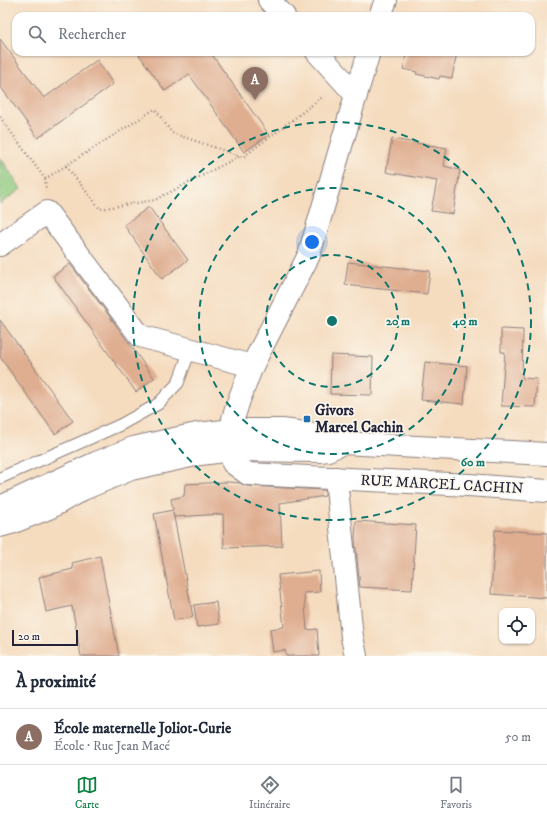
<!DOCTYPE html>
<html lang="fr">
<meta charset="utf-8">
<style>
body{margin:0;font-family:"IM FELL DW Pica",serif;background:#f2f2f3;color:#1f2937}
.controls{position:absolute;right:12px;bottom:12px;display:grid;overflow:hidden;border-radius:8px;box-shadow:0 1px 3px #0004}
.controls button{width:36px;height:36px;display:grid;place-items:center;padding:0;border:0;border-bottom:1px solid #e0e1e3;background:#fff;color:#1f2937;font:20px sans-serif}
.scale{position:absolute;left:12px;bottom:10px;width:66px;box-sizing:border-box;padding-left:4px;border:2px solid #22223b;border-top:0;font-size:11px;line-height:14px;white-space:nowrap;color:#22223b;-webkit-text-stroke:3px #fbf7ec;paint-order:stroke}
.you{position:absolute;left:312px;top:242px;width:14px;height:14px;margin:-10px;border:3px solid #fff;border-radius:50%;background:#1a73e8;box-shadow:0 0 0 6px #1a73e833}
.badge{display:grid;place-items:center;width:26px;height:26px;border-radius:50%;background:#0b8043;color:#fff;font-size:13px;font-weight:700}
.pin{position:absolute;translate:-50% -33px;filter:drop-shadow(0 1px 2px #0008)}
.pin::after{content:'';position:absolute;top:21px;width:14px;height:12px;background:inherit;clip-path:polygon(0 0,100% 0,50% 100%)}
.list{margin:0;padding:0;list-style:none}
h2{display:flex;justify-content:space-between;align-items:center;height:52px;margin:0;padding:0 16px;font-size:17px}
h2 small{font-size:13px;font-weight:400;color:#747a83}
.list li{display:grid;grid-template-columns:26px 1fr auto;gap:12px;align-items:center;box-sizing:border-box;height:56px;padding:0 16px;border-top:1px solid #e0e1e3}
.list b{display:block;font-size:15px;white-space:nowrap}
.list p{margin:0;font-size:13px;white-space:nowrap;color:#747a83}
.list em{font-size:13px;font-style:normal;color:#747a83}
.icon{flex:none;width:22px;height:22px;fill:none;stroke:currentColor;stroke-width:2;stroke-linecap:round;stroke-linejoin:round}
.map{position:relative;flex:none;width:547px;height:656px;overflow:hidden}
.search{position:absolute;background:#fff;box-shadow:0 1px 3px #0004;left:12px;right:12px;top:12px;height:44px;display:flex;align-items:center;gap:10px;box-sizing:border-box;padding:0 14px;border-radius:12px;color:#747a83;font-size:15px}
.sheet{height:108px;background:#fff}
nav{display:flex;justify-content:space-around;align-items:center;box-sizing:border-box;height:56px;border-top:1px solid #e0e1e3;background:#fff;font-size:11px;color:#747a83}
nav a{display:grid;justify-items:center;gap:2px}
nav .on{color:#0b8043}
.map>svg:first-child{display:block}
</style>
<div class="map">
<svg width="547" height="656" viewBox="0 0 547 656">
<rect width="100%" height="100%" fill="#fbf7ec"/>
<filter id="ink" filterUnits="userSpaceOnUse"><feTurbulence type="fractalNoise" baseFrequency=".025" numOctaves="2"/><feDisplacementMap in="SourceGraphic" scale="8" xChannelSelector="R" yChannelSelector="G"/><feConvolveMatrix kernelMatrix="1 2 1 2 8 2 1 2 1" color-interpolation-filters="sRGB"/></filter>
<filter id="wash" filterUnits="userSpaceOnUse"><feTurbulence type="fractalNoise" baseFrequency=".012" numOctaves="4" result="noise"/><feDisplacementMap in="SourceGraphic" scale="16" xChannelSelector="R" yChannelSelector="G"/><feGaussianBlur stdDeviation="0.9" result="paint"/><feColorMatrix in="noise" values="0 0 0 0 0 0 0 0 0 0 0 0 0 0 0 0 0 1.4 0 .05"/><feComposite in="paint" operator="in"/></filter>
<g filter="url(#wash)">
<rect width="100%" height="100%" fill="#f5dcbf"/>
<path fill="#91cb80" stroke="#5a765e" d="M0 157 21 189 0 204Z"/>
<g id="blocks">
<g fill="#dfad90">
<path d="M0 39 44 98 97 60 113 84 38 138 0 86Z"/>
<path d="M137 52H210L269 135 244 152 189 74 165 91Z"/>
<path d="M407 52H457L452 78 440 76 439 79 416 74 417 72 403 69Z"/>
<path d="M392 139 447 148 444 166 460 170 453 214 431 211 437 181 386 172Z"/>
<path d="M149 207 188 260 162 279 124 225Z"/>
<path d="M348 262 430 271 427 294 345 285Z"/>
<path d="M70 264 110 317 154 378 136 392 53 276Z"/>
<path d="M0 320 73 421 55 434 0 357Z"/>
<path d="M501 329 523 330 522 378 537 379 535 407 501 406 505 352H501Z"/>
<path d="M331 355 373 357 372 395 330 394Z"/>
<path d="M425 362 467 366 464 404 421 400Z"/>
<path d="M228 482 240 483 247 486 325 490V496L280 503 282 546 224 548 223 514 174 517 173 512 193 617 174 620 154 514 173 510 171 499 184 496 185 484Z"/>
<path d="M356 521 416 525 412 590 360 587 355 539Z"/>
<path d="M495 530 547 533V598L491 594Z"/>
<path d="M100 556 119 656H81L72 606 46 612 39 577 73 569 72 563Z"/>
<path d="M319 571 320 592 304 593 307 630 317 629 319 656H286L285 650 273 652 270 629 284 627 278 575Z"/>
<path d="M216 602 219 624 197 627 194 605Z"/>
</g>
</g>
</g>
<g filter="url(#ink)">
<use href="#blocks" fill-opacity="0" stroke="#8c7f7d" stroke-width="1"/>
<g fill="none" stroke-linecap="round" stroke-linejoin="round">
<g stroke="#8c7f7d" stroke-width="13">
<path id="service" d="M0 478 120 425 158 404 178 383 190 350"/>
</g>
<g stroke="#8c7f7d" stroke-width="24">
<g id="minor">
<path d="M269 0 284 16"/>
<path d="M317 52 356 95"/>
<path d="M0 245 47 212 140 336 252 366"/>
<path d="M233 450V463L248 474 469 485 547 491"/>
<path d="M336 478 352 637 356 656"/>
</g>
</g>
<g stroke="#8c7f7d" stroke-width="24">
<g id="tertiary">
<path d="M380 16 386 0"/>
<path d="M233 450V419L239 400 252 366 309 255 356 95 369 52"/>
<path d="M0 506 5 505 96 463 133 448 197 434 233 430H282L330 436 343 443 547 454"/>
<path d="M0 526 11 523 51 507 83 489 131 469 200 454 233 450 320 451 328 450 343 443"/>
</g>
</g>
<g stroke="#8c7f7d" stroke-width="2.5" stroke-dasharray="1 3" stroke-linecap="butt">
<path d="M0 117 45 179 46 190"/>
<path d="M66 166 100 209 155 200 240 156"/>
<path d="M45 179 155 109 172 133 243 157 324 96"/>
</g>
<use href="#service" stroke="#fff" stroke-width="11"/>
<use href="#minor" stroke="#fff" stroke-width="22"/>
<use href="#tertiary" stroke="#fff" stroke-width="22"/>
</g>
</g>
<g fill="none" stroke="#0f766e" stroke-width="2" stroke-dasharray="7 5">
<circle cx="332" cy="321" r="66"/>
<circle cx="332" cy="321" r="133"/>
<circle cx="332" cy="321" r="199"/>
</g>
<rect fill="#1f6fb2" stroke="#fbf7ec" stroke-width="1.5" x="303" y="415" width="8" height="8" rx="2"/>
<g text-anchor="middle" stroke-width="3.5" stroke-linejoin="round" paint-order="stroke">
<g font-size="15" font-weight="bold" fill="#22223b" stroke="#fbf7ec" text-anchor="start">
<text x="315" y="415">Givors<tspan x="315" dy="17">Marcel Cachin</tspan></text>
</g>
<g font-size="15" fill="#22223b" stroke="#fbf7ec">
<text transform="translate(442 484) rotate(3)" y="5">RUE MARCEL CACHIN</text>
</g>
</g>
<circle cx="332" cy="321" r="6" fill="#0f766e" stroke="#fbf7ec" stroke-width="2"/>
<g font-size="12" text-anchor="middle" font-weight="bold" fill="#0f766e" stroke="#fbf7ec" stroke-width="3.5" stroke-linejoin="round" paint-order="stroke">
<text x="398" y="325">20 m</text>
<text x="465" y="325">40 m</text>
<text x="473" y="466">60 m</text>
</g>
</svg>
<div class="controls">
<button><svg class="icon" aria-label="locate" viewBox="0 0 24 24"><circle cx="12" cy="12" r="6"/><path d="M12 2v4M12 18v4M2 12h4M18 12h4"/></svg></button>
</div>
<div class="scale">20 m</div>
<div class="you"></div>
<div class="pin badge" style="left:255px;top:100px;background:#8d6e63">A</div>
<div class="search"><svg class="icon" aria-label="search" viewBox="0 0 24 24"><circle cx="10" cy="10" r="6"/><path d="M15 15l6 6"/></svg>Rechercher</div>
</div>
<section class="sheet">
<h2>À proximité<small></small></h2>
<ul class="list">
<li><span class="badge" style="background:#8d6e63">A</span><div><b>École maternelle Joliot-Curie</b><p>École · Rue Jean Macé</p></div><em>50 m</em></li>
</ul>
</section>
<nav>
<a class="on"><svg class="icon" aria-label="map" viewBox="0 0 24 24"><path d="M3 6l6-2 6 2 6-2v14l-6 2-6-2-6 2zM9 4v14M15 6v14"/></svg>Carte</a>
<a><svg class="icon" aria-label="directions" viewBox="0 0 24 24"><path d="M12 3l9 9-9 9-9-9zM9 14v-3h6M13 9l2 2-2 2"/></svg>Itinéraire</a>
<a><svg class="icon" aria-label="saved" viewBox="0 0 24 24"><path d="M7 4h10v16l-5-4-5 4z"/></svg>Favoris</a>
</nav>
